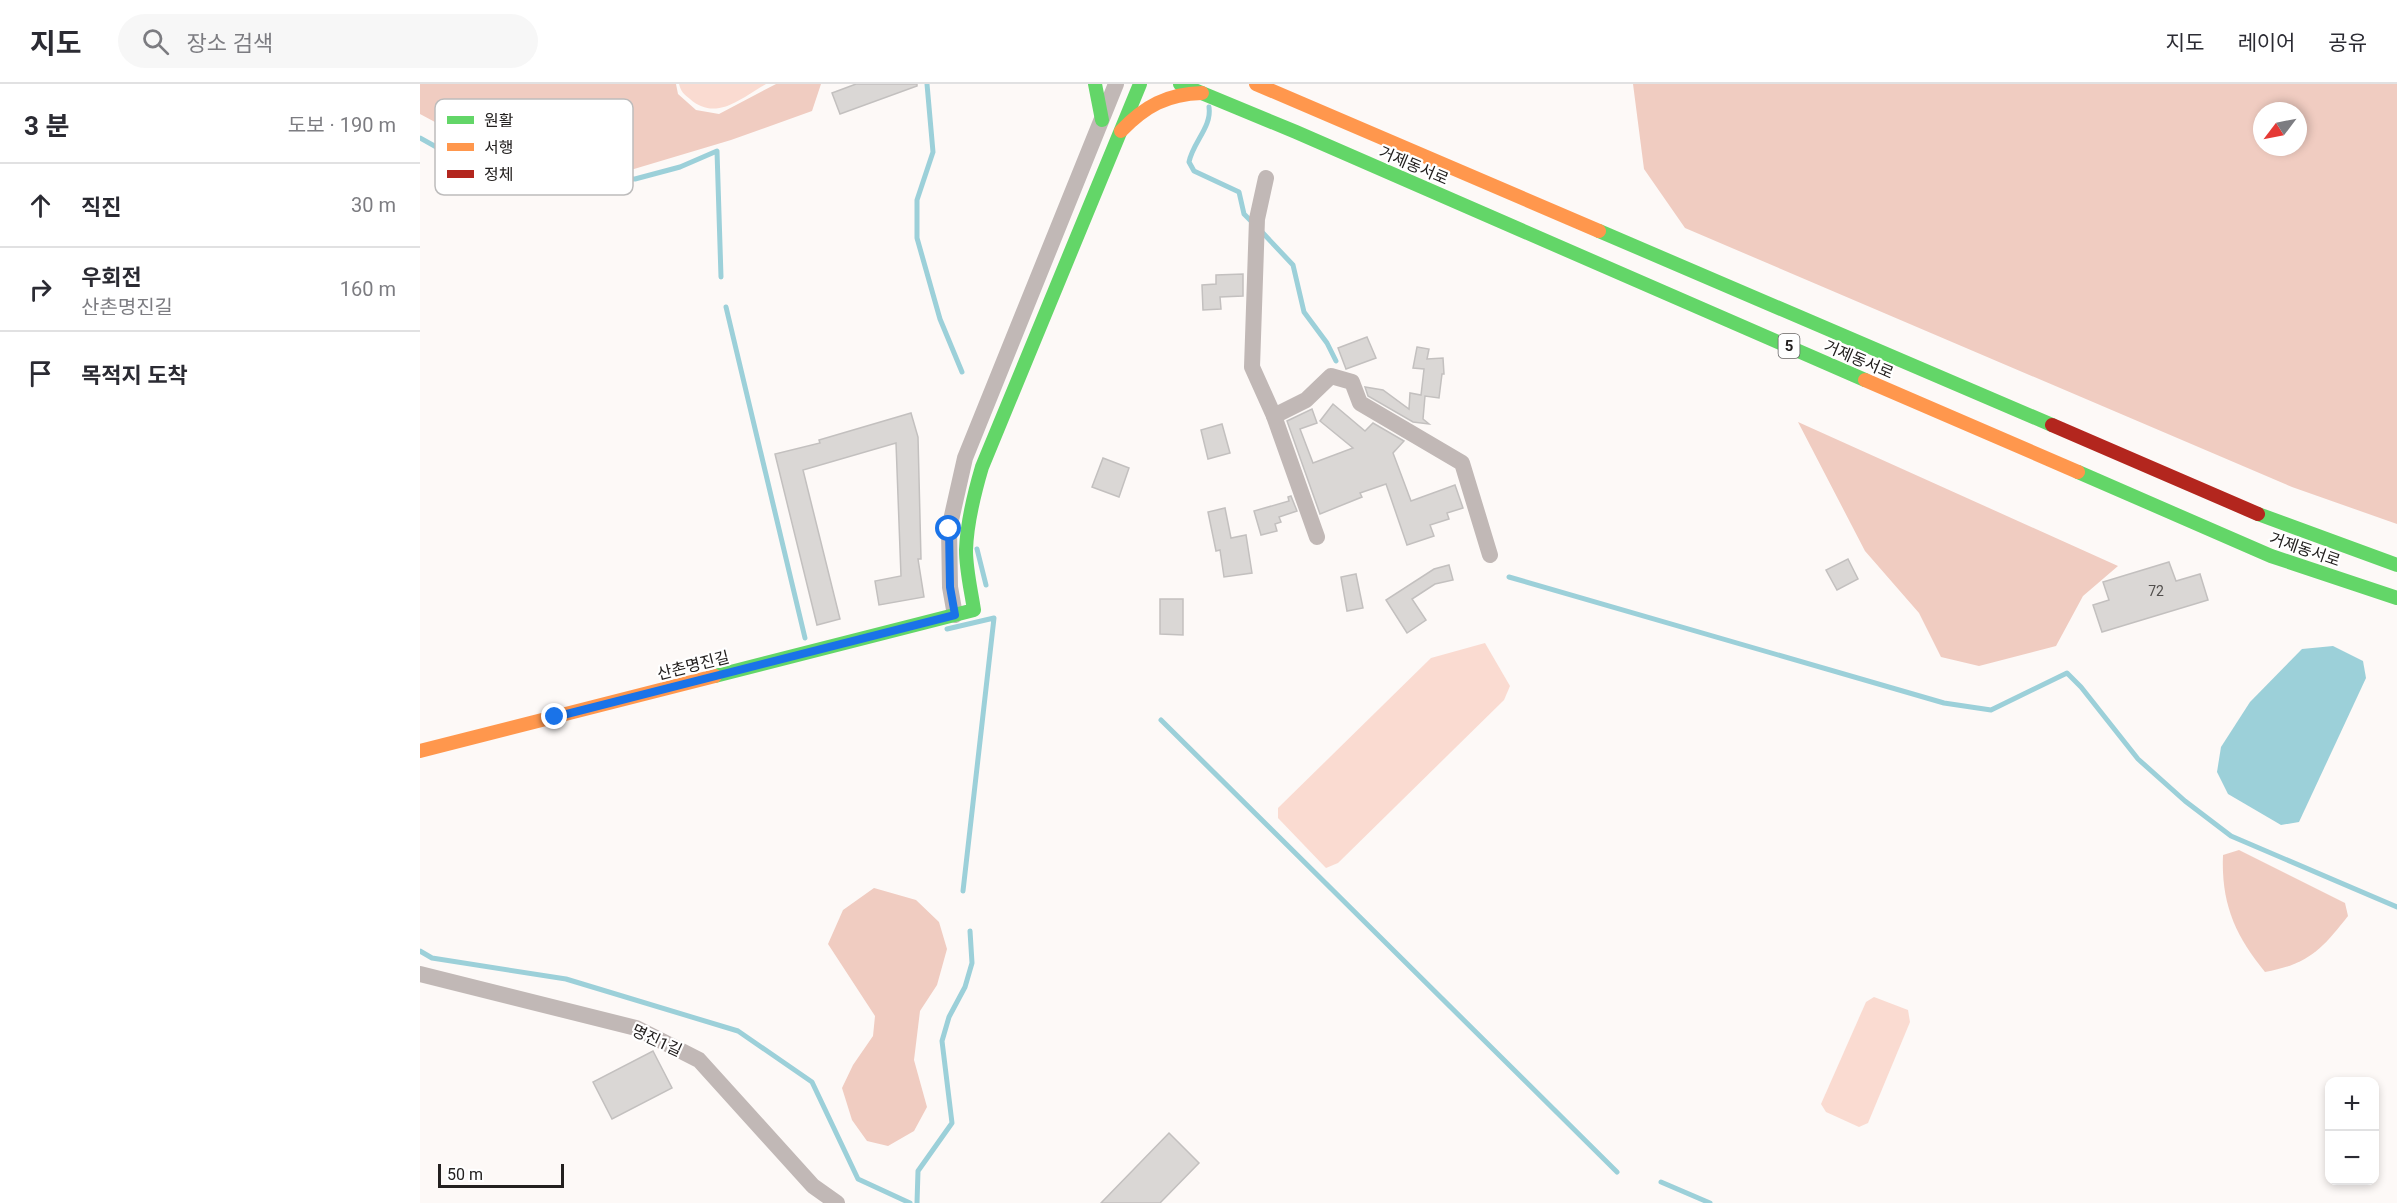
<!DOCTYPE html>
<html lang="ko">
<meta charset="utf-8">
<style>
body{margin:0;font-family:Roboto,"Noto Sans KR",sans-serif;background:#f7f7f7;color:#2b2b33}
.controls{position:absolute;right:18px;bottom:18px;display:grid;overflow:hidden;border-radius:12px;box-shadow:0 3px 9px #0003}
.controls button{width:54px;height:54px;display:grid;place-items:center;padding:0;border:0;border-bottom:2px solid #e1e1e2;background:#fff;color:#2b2b33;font:30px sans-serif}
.compass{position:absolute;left:1833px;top:18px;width:54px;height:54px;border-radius:50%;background:#fff;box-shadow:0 3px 9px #0003;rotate:238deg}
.scale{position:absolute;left:18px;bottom:15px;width:126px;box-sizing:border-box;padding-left:6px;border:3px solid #23201f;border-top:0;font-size:16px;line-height:21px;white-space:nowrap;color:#23201f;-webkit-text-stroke:4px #fff;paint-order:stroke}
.stop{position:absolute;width:18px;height:18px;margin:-14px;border:4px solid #1a73e8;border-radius:50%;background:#fff}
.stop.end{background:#1a73e8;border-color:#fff;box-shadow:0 2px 6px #0008}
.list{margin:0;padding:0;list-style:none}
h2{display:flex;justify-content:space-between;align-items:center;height:78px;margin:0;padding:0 24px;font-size:26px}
h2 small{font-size:20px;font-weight:400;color:#7c7c81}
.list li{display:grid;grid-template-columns:39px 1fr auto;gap:18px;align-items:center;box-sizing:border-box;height:84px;padding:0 24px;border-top:2px solid #e1e1e2}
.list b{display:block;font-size:22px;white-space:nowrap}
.list p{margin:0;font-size:20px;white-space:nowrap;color:#7c7c81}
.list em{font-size:20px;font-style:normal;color:#7c7c81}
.icon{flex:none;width:33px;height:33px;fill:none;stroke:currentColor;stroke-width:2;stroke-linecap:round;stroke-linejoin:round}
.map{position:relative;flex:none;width:1977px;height:1119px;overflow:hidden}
header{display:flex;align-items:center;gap:36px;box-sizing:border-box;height:84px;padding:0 30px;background:#fff;border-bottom:2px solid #e1e1e2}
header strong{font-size:28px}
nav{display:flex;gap:33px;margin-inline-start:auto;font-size:21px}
.search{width:420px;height:54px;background:#f7f7f7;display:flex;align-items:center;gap:15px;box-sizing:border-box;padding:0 21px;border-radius:33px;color:#7c7c81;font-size:22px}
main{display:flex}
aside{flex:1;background:#fff}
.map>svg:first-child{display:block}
</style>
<header>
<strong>지도</strong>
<div class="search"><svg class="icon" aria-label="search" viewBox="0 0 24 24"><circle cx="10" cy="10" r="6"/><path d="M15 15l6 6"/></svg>장소 검색</div>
<nav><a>지도</a><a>레이어</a><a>공유</a></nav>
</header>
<main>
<aside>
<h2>3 분<small>도보 · 190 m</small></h2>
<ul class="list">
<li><svg class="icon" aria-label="ahead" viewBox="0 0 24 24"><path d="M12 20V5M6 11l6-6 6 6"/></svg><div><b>직진</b></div><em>30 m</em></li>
<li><svg class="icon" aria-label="right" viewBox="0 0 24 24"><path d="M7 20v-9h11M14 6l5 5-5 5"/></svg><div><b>우회전</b><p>산촌명진길</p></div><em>160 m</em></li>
<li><svg class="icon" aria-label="arrive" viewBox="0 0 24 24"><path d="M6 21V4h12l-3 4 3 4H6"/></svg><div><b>목적지 도착</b></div></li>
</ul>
</aside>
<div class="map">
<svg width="1977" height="1119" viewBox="0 0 1977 1119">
<rect width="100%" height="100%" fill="#fdf9f7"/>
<g fill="#fadbd1">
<path d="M259 0H346C321 14 296 38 270 15 264 10 261 8 259 0Z"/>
<path d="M1065 559 1090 602 1084 616 918 779 906 784 858 734V724L1011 574Z"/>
<path d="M1454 913 1488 926 1490 938 1448 1039 1439 1043 1406 1028 1401 1020 1446 918Z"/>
</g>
<g fill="#f0ccc1" fill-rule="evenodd">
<path d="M0 0H256L258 10 276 26 299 30 356 0H401L392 27 311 56 214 85 81 68 28 45 0 30Z"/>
<path d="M1213 0H1977V440L1872 403 1265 144 1224 85ZM1842 27H1878V63H1842Z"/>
<path d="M1378 338 1698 482 1663 512 1636 562 1559 582 1521 573 1499 529 1445 467Z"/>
<path d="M1819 766 1925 819 1928 832C1902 865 1889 880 1845 888 1815 852 1801 819 1803 771Z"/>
<path d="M454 804 496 816 519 838 527 865 517 901 500 927 494 976 507 1023 494 1047 468 1062 447 1057 432 1036 422 1004 433 981 453 952 455 932 408 860 423 826Z"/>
</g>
<path fill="#9cd0d9" d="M1913 562 1943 577 1946 594 1879 738 1861 741 1808 710 1797 688 1801 663 1830 618 1882 565Z"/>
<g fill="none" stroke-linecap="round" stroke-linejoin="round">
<g stroke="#9cd0d9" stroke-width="5">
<path d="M507 0 513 68 497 116V154L520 235 542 288"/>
<path d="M789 23C792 43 773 58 769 78L774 87 819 108 824 130 832 138"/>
<path d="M0 54 36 74 115 91 215 95 260 83 297 67 301 193"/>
<path d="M841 147 873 181 884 228 907 259 916 277"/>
<path d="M306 223 385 554"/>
<path d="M557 465 566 501"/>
<path d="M1089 493 1524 619 1571 626 1647 589 1661 603 1718 675 1765 717 1811 752 1977 823"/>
<path d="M527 545 574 534 543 807"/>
<path d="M741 636 1197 1088"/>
<path d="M0 867 12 874 146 895 318 947 392 998 438 1095 490 1119"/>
<path d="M1241 1098 1290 1119"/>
<path d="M497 1119 498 1087 532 1039 522 957 529 933 545 903 552 879 550 847"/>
</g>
</g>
<g fill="#dad7d5" stroke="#c3c0bf" stroke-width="1.5">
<path d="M436 0H497V2L420 30 412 9Z"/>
<path d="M823 190V212L800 213 801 225 783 226 782 201 796 200V191Z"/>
<path d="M947 253 956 274 926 285 918 264Z"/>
<path d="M997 263 1009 265 1007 275 1023 274 1024 290H1022L1019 314 1005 312 1003 335 1009 340 993 338 948 312 945 303 963 306 989 325 990 309 1001 311 1004 285 993 284Z"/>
<path d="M913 320 945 347 953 339 984 357 973 369 991 417 1035 401 1043 424 1027 429 1029 435 1010 441 1014 452 987 461 966 400 940 409 942 413 900 430 867 337 892 325 897 339 880 345 893 379 933 364 900 337Z"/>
<path d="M491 329 498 353 501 475H498L504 513 459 521 455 497 481 492 476 359 383 386 420 535 397 541 355 370 400 359 399 356Z"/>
<path d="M802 340 810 369 788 375 781 346Z"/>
<path d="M683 374 709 384 699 413 672 403Z"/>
<path d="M871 412 877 427 859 433 861 438 855 440 857 447 841 451 834 427 869 417 868 413Z"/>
<path d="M805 424 811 454 826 451 832 489 804 493 800 466 796 467 788 428Z"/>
<path d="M1428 475 1438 495 1417 506 1406 486Z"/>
<path d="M1749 478 1756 497 1780 490 1788 516 1682 548 1673 521 1689 516 1683 498Z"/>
<path d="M1029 481 1033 496 1015 500 992 515 1006 536 987 549 966 516 1014 485Z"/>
<path d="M936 490 943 524 927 527 921 493Z"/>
<path d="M740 515H763V551L740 550Z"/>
<path d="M233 967 252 1004 192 1035 173 998Z"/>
<path d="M749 1049 779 1079 740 1119H681Z"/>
</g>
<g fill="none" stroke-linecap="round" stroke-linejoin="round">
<g stroke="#c1b8b6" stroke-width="16">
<path d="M846 94 837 135 832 283 854 332 897 453"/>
<path d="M854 332 886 316 911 292 932 298 940 319 1042 379 1070 471"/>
<path d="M535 531 530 503 529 445 545 374 696 0"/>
<path d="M0 890 216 944 279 976 393 1102 417 1119"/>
</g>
<g stroke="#63d668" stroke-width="14">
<path d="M675 0 682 36"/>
<path d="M760 0 876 48 1445 296"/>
<path d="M1179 147 1632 341"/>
<path d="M1658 388 1851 472 1977 514"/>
<path d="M1838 430 1977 481"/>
<path d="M295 592 554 526C551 506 546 486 546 466 547 437 554 410 562 383L720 0"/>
</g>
<g stroke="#ff974d" stroke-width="14">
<path d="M836 0 1179 147"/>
<path d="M701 47C725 22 747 10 782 9"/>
<path d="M1445 296 1658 388"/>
<path d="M0 667 295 592"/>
</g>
<path stroke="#b3261e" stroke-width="14" d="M1632 341 1838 430"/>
</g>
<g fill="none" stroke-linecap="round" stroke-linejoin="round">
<path stroke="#1a73e8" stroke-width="8" d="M135 633 535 531 530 503 529 445"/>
</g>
<g text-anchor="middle" stroke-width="4.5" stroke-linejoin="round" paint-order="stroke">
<g font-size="14" fill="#514e4c">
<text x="1736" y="512">72</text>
</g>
<rect fill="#fff" stroke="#656362" stroke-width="1.5" x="1358.5" y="250" width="21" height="24" rx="4.5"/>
<g font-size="15" font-weight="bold" fill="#23201f">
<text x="1369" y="267">5</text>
</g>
<g font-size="16" fill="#23201f" stroke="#fff">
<text transform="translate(994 81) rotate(23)" y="6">거제동서로</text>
<text transform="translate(1439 275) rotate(23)" y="6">거제동서로</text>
<text transform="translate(1885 465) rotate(19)" y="6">거제동서로</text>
<text transform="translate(273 581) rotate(-14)" y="6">산촌명진길</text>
<text transform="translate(237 956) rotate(25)" y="6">명진1길</text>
</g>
</g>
<rect x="15" y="15" width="198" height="96" rx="9" fill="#fff" stroke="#bdbcbc" stroke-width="1.5"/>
<rect x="27" y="32" width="27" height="8" fill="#63d668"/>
<rect x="27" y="59" width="27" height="8" fill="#ff974d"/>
<rect x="27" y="86" width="27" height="8" fill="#b3261e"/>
<g font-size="16" fill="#23201f">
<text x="64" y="42">원활</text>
<text x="64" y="69">서행</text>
<text x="64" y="96">정체</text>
</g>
</svg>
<div class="controls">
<button>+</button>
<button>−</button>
</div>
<svg class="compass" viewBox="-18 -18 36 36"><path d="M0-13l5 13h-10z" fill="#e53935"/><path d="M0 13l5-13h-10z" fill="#7c7c81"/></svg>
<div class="scale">50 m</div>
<div class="stop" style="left:529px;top:445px"></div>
<div class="stop end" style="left:135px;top:633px"></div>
</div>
</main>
